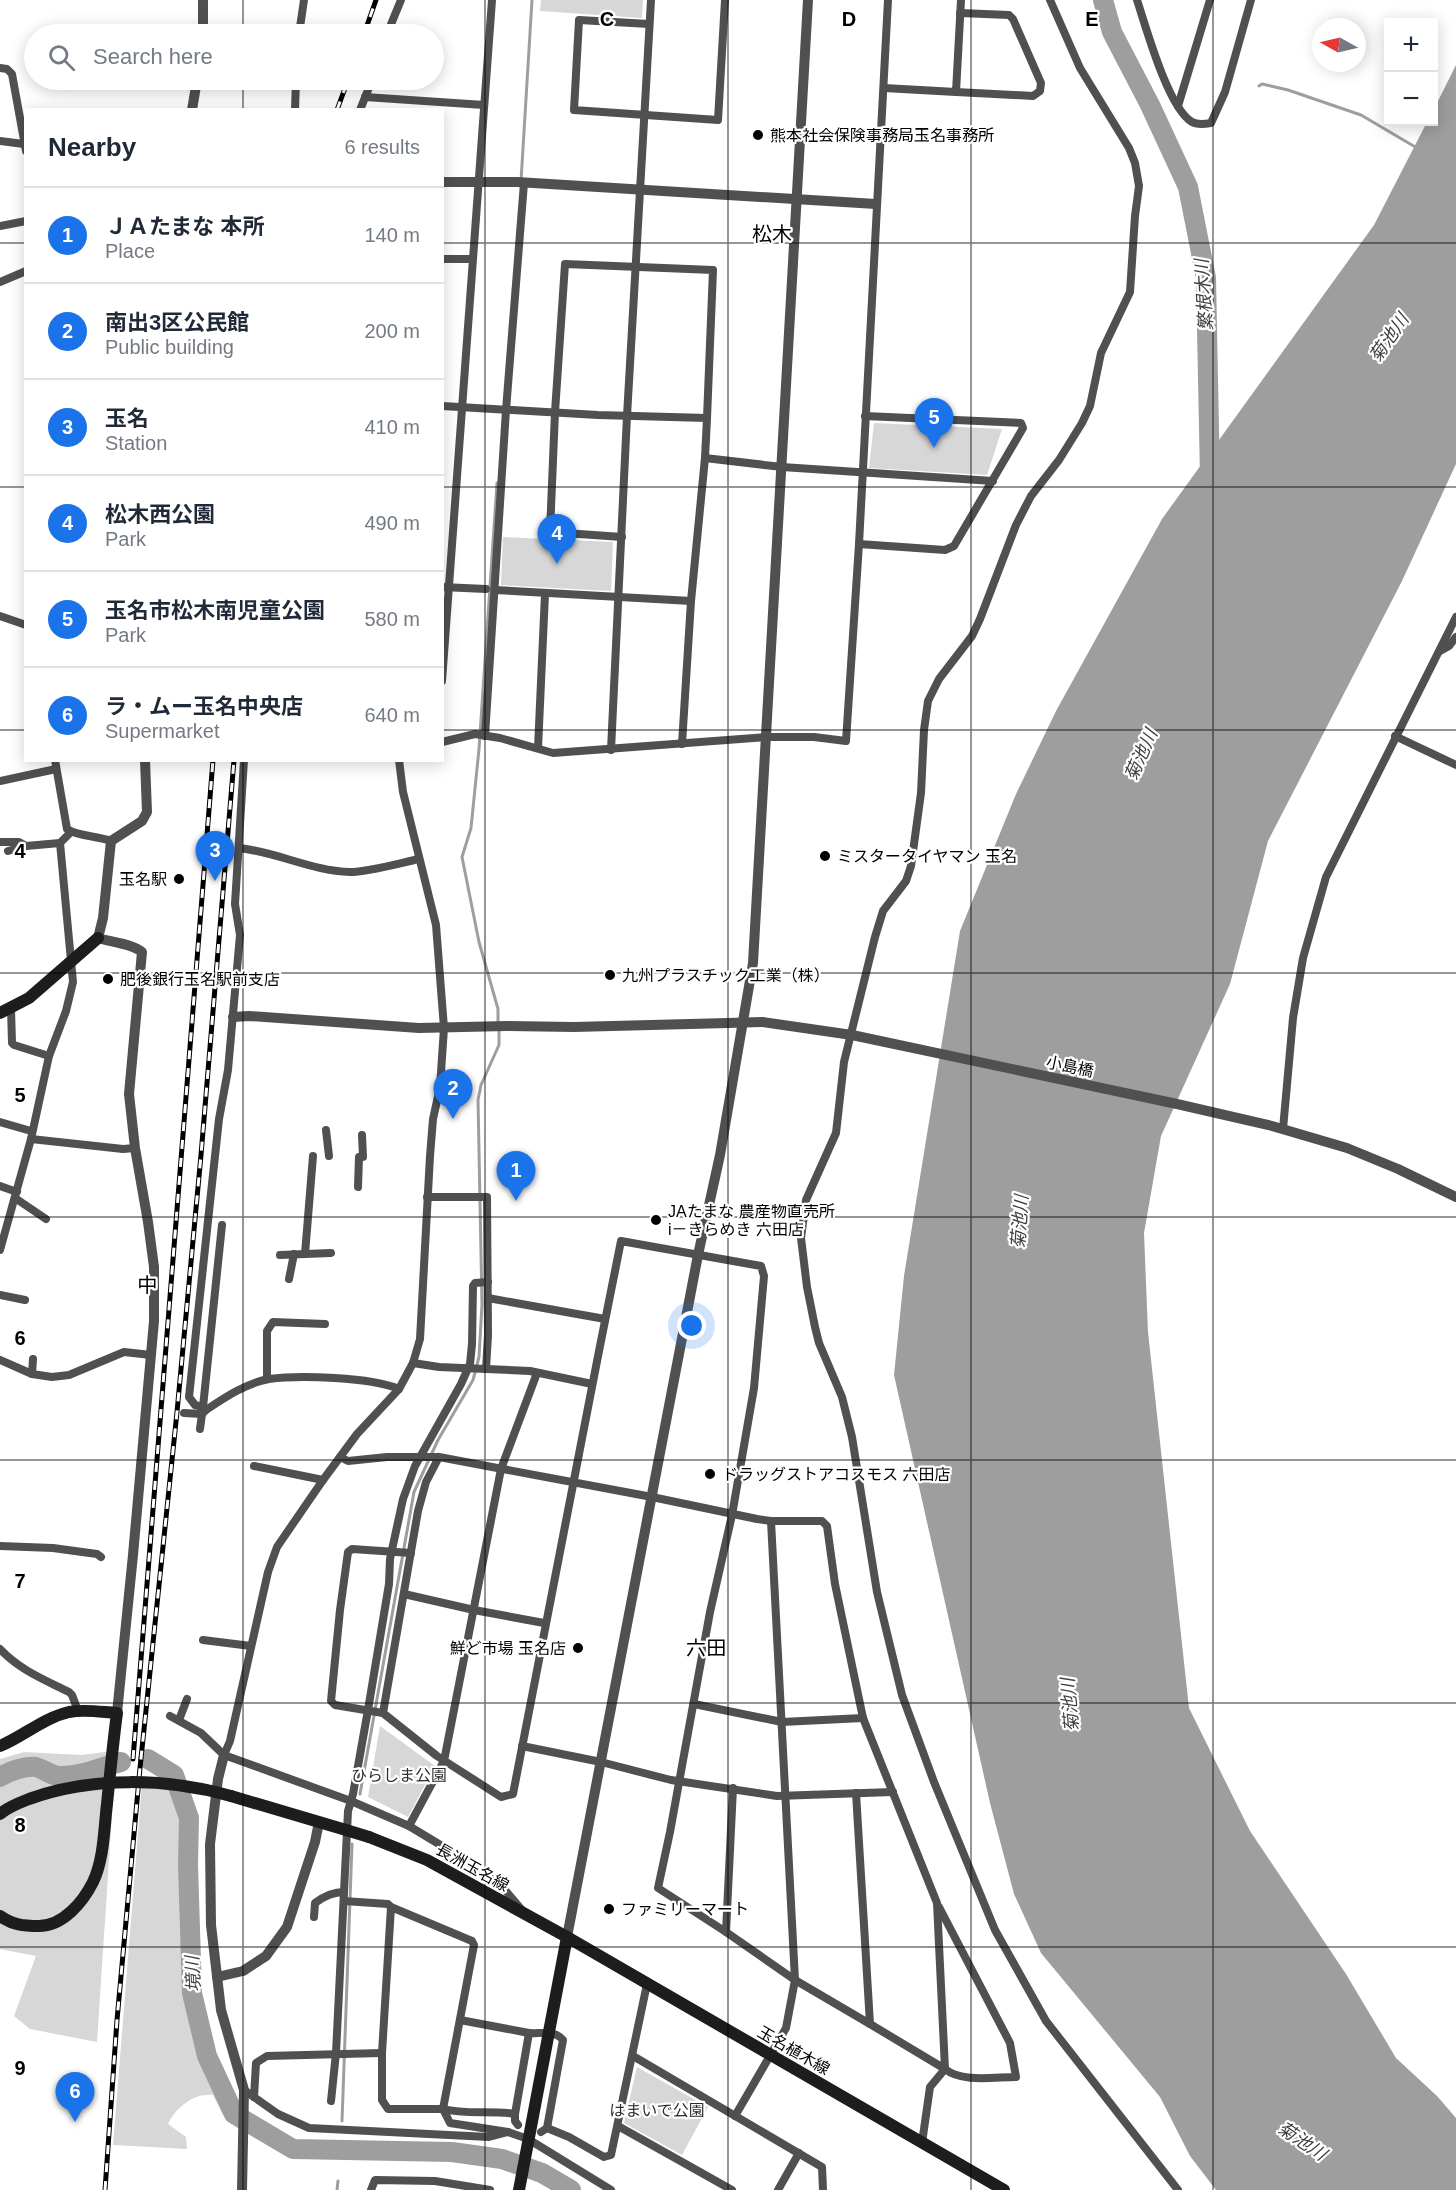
<!DOCTYPE html>
<meta charset="utf-8">
<style>
body{margin:0;font-family:Helvetica,"Noto Sans JP",sans-serif;background:#f6f6f7;color:#1f2937}
.controls{position:absolute;right:18px;top:18px;display:grid;overflow:hidden;border-radius:0px;box-shadow:0 3px 15px #0003}
.controls button{width:54px;height:54px;display:grid;place-items:center;padding:0;border:0;border-bottom:2px solid #e0e1e3;background:#fff;color:#1f2937;font:30px sans-serif}
.compass{position:absolute;left:1312px;top:18px;width:54px;height:54px;border-radius:50%;background:#fff;box-shadow:0 3px 15px #0003;rotate:278deg}
.you{position:absolute;left:692px;top:1326px;width:21px;height:21px;margin:-15px;border:4px solid #fff;border-radius:50%;background:#1a73e8;box-shadow:0 0 0 9px #1a73e833}
.badge{display:grid;place-items:center;width:39px;height:39px;border-radius:50%;background:#1a73e8;color:#fff;font-size:20px;font-weight:700}
.pin{position:absolute;translate:-50% -50px;filter:drop-shadow(0 2px 3px #0008)}
.pin::after{content:'';position:absolute;top:32px;width:21px;height:18px;background:inherit;clip-path:polygon(0 0,100% 0,50% 100%)}
.list{margin:0;padding:0;list-style:none}
h2{display:flex;justify-content:space-between;align-items:center;height:78px;margin:0;padding:0 24px;font-size:26px}
h2 small{font-size:20px;font-weight:400;color:#747a83}
.list li{display:grid;grid-template-columns:39px 1fr auto;gap:18px;align-items:center;box-sizing:border-box;height:96px;padding:0 24px;border-top:2px solid #e0e1e3}
.list b{display:block;font-size:22px;white-space:nowrap}
.list p{margin:0;font-size:20px;white-space:nowrap;color:#747a83}
.list em{font-size:20px;font-style:normal;color:#747a83}
.icon{flex:none;width:33px;height:33px;fill:none;stroke:currentColor;stroke-width:2;stroke-linecap:round;stroke-linejoin:round}
.map{position:relative;flex:none;width:1456px;height:2190px;overflow:hidden}
.search{position:absolute;background:#fff;box-shadow:0 3px 15px #0003;left:24px;top:24px;width:420px;height:66px;display:flex;align-items:center;gap:15px;box-sizing:border-box;padding:0 21px;border-radius:33px;color:#747a83;font-size:22px}
.panel{position:absolute;background:#fff;box-shadow:0 3px 15px #0003;left:24px;top:108px;width:420px;height:654px;border-radius:0px}
.map>svg:first-child{display:block}
</style>
<div class="map">
<svg width="1456" height="2190" viewBox="0 0 1456 2190">
<rect width="100%" height="100%" fill="#fff"/>
<g fill="#d7d7d7">
<path d="M541 0H643L642 18 540 11Z"/>
<path d="M874 423 1002 429 987 475 869 468Z"/>
<path d="M503 537 613 542 611 591 501 585Z"/>
<path d="M380 1726 435 1766 408 1817 368 1797Z"/>
<path d="M112 1751 114 1784 97 2042 30 2029 14 2016 36 1956 0 1949V1759L24 1752 82 1755Z"/>
<path d="M179 1776 189 1818 188 1865 192 1993 207 2056 234 2114 223 2115 213 2095C194 2093 176 2107 168 2124L186 2137 187 2149 113 2145 142 1783Z"/>
<path d="M637 2067 708 2107 682 2155 624 2123Z"/>
</g>
<path fill="#9e9e9e" d="M1456 65V464L1402 581 1268 841 1230 984 1161 1136 1144 1233 1148 1332 1189 1708 1250 1831 1346 1974 1396 2058 1437 2096 1456 2118V2190H1216L1190 2156 1160 2097 1041 1953 1014 1894 990 1803 894 1375 904 1276 960 931 1016 794 1056 711 1162 519 1374 225 1427 122H1434V109Z"/>
<g fill="none" stroke-linecap="round" stroke-linejoin="round">
<g stroke="#9e9e9e" stroke-width="3">
<path d="M1259 86 1262 84 1288 90 1361 115 1417 148"/>
<path d="M521 181 532 0"/>
<path d="M497 483 479 749 471 828 462 857 479 942 498 1009V1022"/>
<path d="M360 1794 414 1492 438 1440 473 1380 479 1357 482 1304 478 1100 481 1085 499 1045V1029"/>
<path d="M342 2121 352 1844"/>
<path d="M337 2190 338 2181"/>
</g>
<g stroke="#9e9e9e" stroke-width="20">
<path d="M1103 0 1112 32 1150 105 1188 187 1206 278 1210 478"/>
<path d="M148 1759 174 1775 189 1818 188 1865 192 1993 207 2056 234 2114 293 2149 452 2152 502 2159 542 2173 571 2190"/>
<path d="M0 1777C9 1771 25 1766 36 1767 43 1769 50 1775 58 1776 80 1777 100 1767 121 1762"/>
</g>
<g stroke="#505050" stroke-width="8">
<path d="M1050 0 1080 68 1129 148 1135 163 1139 186 1135 216 1130 292 1101 353 1090 406 1082 423 1059 460 1031 496 1016 525 980 619 972 636 939 679 928 701 924 730 921 793 911 866 906 881 883 911 875 937 844 1062 836 1133 806 1200 801 1238 807 1287 815 1327 819 1343 842 1397 852 1437 877 1592 902 1695 934 1782 995 1930 1046 2021 1178 2190"/>
<path d="M1137 0C1146 27 1168 108 1192 122 1197 125 1205 124 1211 123L1225 92 1251 0"/>
<path d="M649 24 579 20 574 110 718 120 725 0"/>
<path d="M299 34 304 0"/>
<path d="M387 34 401 0"/>
<path d="M0 68 7 69 12 74 26 151"/>
<path d="M884 88 956 92 961 0"/>
<path d="M956 92 1033 96 1040 91 1041 83 1013 19 1009 15 960 13"/>
<path d="M365 97 484 105"/>
<path d="M1178 106 1210 0"/>
<path d="M295 110 296 80"/>
<path d="M360 110 372 80"/>
<path d="M0 141 24 144"/>
<path d="M0 226 26 221"/>
<path d="M442 259H472"/>
<path d="M0 282 26 271"/>
<path d="M442 406 598 415 707 418 705 458 782 467 993 481"/>
<path d="M622 537 550 532 555 412 565 264 713 270 707 418"/>
<path d="M859 544 945 550 954 546 1023 428 1021 423 865 416"/>
<path d="M442 587 486 589"/>
<path d="M495 590 691 601"/>
<path d="M0 616 26 625"/>
<path d="M1440 651 1449 646 1456 637"/>
<path d="M442 681 492 0"/>
<path d="M485 736 506 410 524 183"/>
<path d="M1395 736 1456 765"/>
<path d="M442 742 475 734 500 738 553 753 767 737H814L846 741 859 544 888 0"/>
<path d="M682 744 691 601 705 458"/>
<path d="M538 748 545 594"/>
<path d="M611 750 627 416 651 0"/>
<path d="M55 760 67 829C76 836 98 836 111 841"/>
<path d="M0 781 56 769"/>
<path d="M0 842H19L26 846 60 843 71 832"/>
<path d="M239 848C277 852 312 871 350 872 368 872 400 863 419 859"/>
<path d="M8 851 26 846"/>
<path d="M11 1008 12 1043 14 1045 49 1056"/>
<path d="M0 1122 31 1131"/>
<path d="M1283 1129 1293 1018 1303 958 1326 877 1456 617"/>
<path d="M326 1130 329 1156"/>
<path d="M362 1135 363 1157"/>
<path d="M31 1139 123 1149 135 1148"/>
<path d="M0 1186 17 1192"/>
<path d="M358 1187 359 1157"/>
<path d="M427 1197H487L488 1335 486 1369"/>
<path d="M15 1198 46 1219"/>
<path d="M0 1250 31 1139 49 1056 66 1011 73 982 60 843"/>
<path d="M305 1254 313 1156"/>
<path d="M280 1255 331 1253"/>
<path d="M289 1279 294 1254"/>
<path d="M0 1295 25 1300"/>
<path d="M488 1298 605 1319"/>
<path d="M0 1360 32 1374 52 1377 69 1375 124 1352 151 1355"/>
<path d="M413 1363 439 1367 530 1371 592 1384"/>
<path d="M32 1374 33 1359"/>
<path d="M267 1379V1331L273 1322 325 1324"/>
<path d="M203 1407 222 1225"/>
<path d="M206 1410 203 1407 195 1405 189 1397 219 1119 228 1070 240 935 235 904 244 760"/>
<path d="M184 1413 202 1414"/>
<path d="M200 1429 202 1414 206 1410C224 1398 246 1383 269 1379 299 1375 371 1377 399 1389"/>
<path d="M340 1457 348 1461 387 1457H439L652 1497 757 1519 771 1521H822L827 1526 835 1584 863 1718 937 1903 945 2069 870 2024 795 1980 726 1932 658 1888 670 1832 710 1612 732 1515 754 1388 764 1276 761 1266 621 1241C584 1425 548 1609 513 1794L501 1797 437 1756 383 1713 418 1511 426 1482 439 1457"/>
<path d="M254 1466 323 1480"/>
<path d="M0 1546 53 1548 97 1554 101 1557"/>
<path d="M404 1594 474 1610 544 1623"/>
<path d="M203 1640 251 1646"/>
<path d="M0 1649C20 1670 43 1679 69 1692L72 1695 78 1711"/>
<path d="M694 1704 782 1722 863 1718"/>
<path d="M383 1713 335 1705 331 1701 340 1610 348 1552 352 1549 411 1553"/>
<path d="M170 1716 201 1733 224 1755 351 1801 409 1826 472 1864 505 1890 522 1910"/>
<path d="M179 1720 187 1699"/>
<path d="M522 1746 601 1762 671 1780 777 1796 893 1792"/>
<path d="M224 1755 230 1741 268 1572 277 1547 323 1480 357 1434 399 1389 413 1363 420 1339 430 1156 433 1119 440 1087 444 1028 436 925 403 792 399 760"/>
<path d="M856 1793 870 2024"/>
<path d="M409 1826 444 1761 501 1469 537 1373"/>
<path d="M344 1901 388 1904 391 1907"/>
<path d="M314 1917 315 1903C323 1897 334 1892 344 1892"/>
<path d="M726 1932 733 1788"/>
<path d="M460 2020 529 2033"/>
<path d="M633 2056 822 2167 823 2190"/>
<path d="M244 2090 278 2114 309 2128 489 2137 508 2132 528 2139 611 2190"/>
<path d="M254 2097 256 2063 267 2056 382 2053"/>
<path d="M331 2101 336 2053 348 1811 353 1794 368 1710 389 1584 390 1559 403 1499 415 1466 461 1384 470 1364 472 1344 473 1286 475 1283 488 1282"/>
<path d="M735 2116 786 2028 795 1980 771 1521"/>
<path d="M518 2125 515 2121V2114L529 2033C541 2034 555 2030 563 2040L547 2128 541 2132"/>
<path d="M618 2126 732 2190"/>
<path d="M547 2128 569 2137 604 2157 611 2155 647 1984"/>
<path d="M508 2132 450 2123 443 2109 474 1945 472 1941 391 1907 382 2053V2100L388 2109H443C466 2115 491 2110 515 2114"/>
<path d="M922 2143 930 2087 945 2069C962 2083 994 2077 1016 2077L1010 2043 939 1907"/>
<path d="M371 2190 375 2180 435 2181 490 2190"/>
<path d="M778 2190 799 2153"/>
</g>
<g stroke="#505050" stroke-width="10">
<path d="M203 0V34"/>
<path d="M192 110 197 80"/>
<path d="M442 182H517L876 204"/>
<path d="M233 1017 249 1016 419 1028 507 1026 574 1027 728 1023"/>
<path d="M762 1022 852 1035 1177 1104 1272 1126 1347 1148 1398 1169 1456 1197"/>
<path d="M117 1713 133 1555 154 1321V1267L148 1222 135 1148 129 1094 142 952C133 944 111 942 98 938L103 918 111 841 142 821 147 812 145 760"/>
<path d="M224 1755 218 1779 210 1844 211 1925 221 2010 244 2090 242 2190"/>
<path d="M567 1937 698 1255 720 1155 753 963 808 0"/>
<path d="M217 1977 243 1971 266 1956 287 1927 315 1842 319 1822"/>
</g>
<g stroke="#1d1d1d" stroke-width="12">
<path d="M0 1013 29 998 98 938"/>
<path d="M0 1746C24 1736 43 1718 69 1712 84 1709 101 1712 117 1713 113 1743 110 1774 107 1804 104 1829 104 1859 93 1882 83 1902 63 1926 39 1926 23 1926 13 1925 0 1916"/>
<path d="M231 1796 346 1830"/>
<path d="M369 1837 427 1860 567 1937 1004 2190"/>
<path d="M519 2190 567 1937"/>
</g>
<g stroke="#000" stroke-width="5">
<g id="rail">
<path d="M364 34 376 0"/>
<path d="M337 110 348 80"/>
<path d="M133 1759 213 760"/>
<path d="M105 2190 117 2020 140 1768 177 1412 201 1155 234 760"/>
</g>
</g>
<use href="#rail" stroke="#fff" stroke-width="3" stroke-dasharray="9" stroke-linecap="butt"/>
<path stroke="#505050" stroke-width="10" d="M728 1023 762 1022"/>
<g stroke="#1d1d1d" stroke-width="12">
<path d="M0 1814C8 1807 19 1803 29 1799 92 1776 167 1778 231 1796"/>
<path d="M346 1830 369 1837"/>
</g>
</g>
<path fill="none" stroke="#000" stroke-width="1.5" stroke-opacity="0.55" d="M243 0V34M485 0V2190M728 0V2190M971 0V2190M1213 0V2190M243 80V110M0 243H26M442 243H1456M0 487H26M442 487H1456M0 730H26M442 730H1456M243 760V2190M0 973H1456M0 1217H1456M0 1460H1456M0 1703H1456M0 1947H1456"/>
<g fill="#000" stroke="#fff" stroke-width="2">
<circle cx="758" cy="135" r="6"/>
<circle cx="825" cy="856" r="6"/>
<circle cx="179" cy="879" r="6"/>
<circle cx="610" cy="975" r="6"/>
<circle cx="108" cy="979" r="6"/>
<circle cx="656" cy="1220" r="6"/>
<circle cx="710" cy="1474" r="6"/>
<circle cx="578" cy="1648" r="6"/>
<circle cx="609" cy="1909" r="6"/>
</g>
<g text-anchor="middle" stroke-width="4.5" stroke-linejoin="round" paint-order="stroke">
<g font-size="16" fill="#000" stroke="#fff" text-anchor="start">
<text x="770" y="141">熊本社会保険事務局玉名事務所</text>
<text x="837" y="862">ミスタータイヤマン 玉名</text>
<text x="167" y="885" text-anchor="end">玉名駅</text>
<text x="622" y="981">九州プラスチック工業（株）</text>
<text x="120" y="985">肥後銀行玉名駅前支店</text>
<text x="668" y="1217">JAたまな 農産物直売所<tspan x="668" dy="18">i－きらめき 六田店</tspan></text>
<text x="722" y="1480">ドラッグストアコスモス 六田店</text>
<text x="566" y="1654" text-anchor="end">鮮ど市場 玉名店</text>
<text x="621" y="1915">ファミリーマート</text>
</g>
<g font-size="16" fill="#000" stroke="#fff">
<text transform="translate(1070 1066) rotate(12)" y="6">小島橋</text>
<text transform="translate(473 1867) rotate(29)" y="6">長洲玉名線</text>
<text transform="translate(794 2050) rotate(30)" y="6">玉名植木線</text>
</g>
<g font-size="16" fill="#2e2e2e" stroke="#fff">
<text x="399" y="1781">ひらしま公園</text>
<text x="657" y="2116">はまいで公園</text>
</g>
<g font-size="18" font-style="italic" fill="#3f3f3f" stroke="#fff">
<text transform="translate(1204 295) rotate(-94)" y="6">繁根木川</text>
<text transform="translate(1389 338) rotate(-55)" y="6">菊池川</text>
<text transform="translate(1141 755) rotate(-66)" y="6">菊池川</text>
<text transform="translate(1020 1222) rotate(-86)" y="6">菊池川</text>
<text transform="translate(1070 1705) rotate(-95)" y="6">菊池川</text>
<text transform="translate(193 1974) rotate(-93)" y="6">境川</text>
<text transform="translate(1302 2141) rotate(34)" y="6">菊池川</text>
</g>
<g font-size="20" fill="#000" stroke="#fff">
<text x="772" y="241">松木</text>
<text x="147" y="1292">中</text>
<text x="706" y="1655">六田</text>
</g>
</g>
<g font-size="20" text-anchor="middle" font-weight="bold" fill="#000" stroke="#fff" stroke-width="4.5" stroke-linejoin="round" paint-order="stroke">
<text x="607" y="26">C</text>
<text x="849" y="26">D</text>
<text x="1092" y="26">E</text>
<text x="20" y="858">4</text>
<text x="20" y="1102">5</text>
<text x="20" y="1345">6</text>
<text x="20" y="1588">7</text>
<text x="20" y="1832">8</text>
<text x="20" y="2075">9</text>
</g>
</svg>
<div class="controls">
<button>+</button>
<button>−</button>
</div>
<svg class="compass" viewBox="-18 -18 36 36"><path d="M0-13l5 13h-10z" fill="#e53935"/><path d="M0 13l5-13h-10z" fill="#747a83"/></svg>
<div class="you"></div>
<div class="pin badge" style="left:516px;top:1201px">1</div>
<div class="pin badge" style="left:453px;top:1119px">2</div>
<div class="pin badge" style="left:215px;top:881px">3</div>
<div class="pin badge" style="left:557px;top:564px">4</div>
<div class="pin badge" style="left:934px;top:448px">5</div>
<div class="pin badge" style="left:75px;top:2122px">6</div>
<div class="search"><svg class="icon" aria-label="search" viewBox="0 0 24 24"><circle cx="10" cy="10" r="6"/><path d="M15 15l6 6"/></svg>Search here</div>
<section class="panel">
<h2>Nearby<small>6 results</small></h2>
<ul class="list">
<li><span class="badge">1</span><div><b>ＪＡたまな 本所</b><p>Place</p></div><em>140 m</em></li>
<li><span class="badge">2</span><div><b>南出3区公民館</b><p>Public building</p></div><em>200 m</em></li>
<li><span class="badge">3</span><div><b>玉名</b><p>Station</p></div><em>410 m</em></li>
<li><span class="badge">4</span><div><b>松木西公園</b><p>Park</p></div><em>490 m</em></li>
<li><span class="badge">5</span><div><b>玉名市松木南児童公園</b><p>Park</p></div><em>580 m</em></li>
<li><span class="badge">6</span><div><b>ラ・ムー玉名中央店</b><p>Supermarket</p></div><em>640 m</em></li>
</ul>
</section>
</div>
